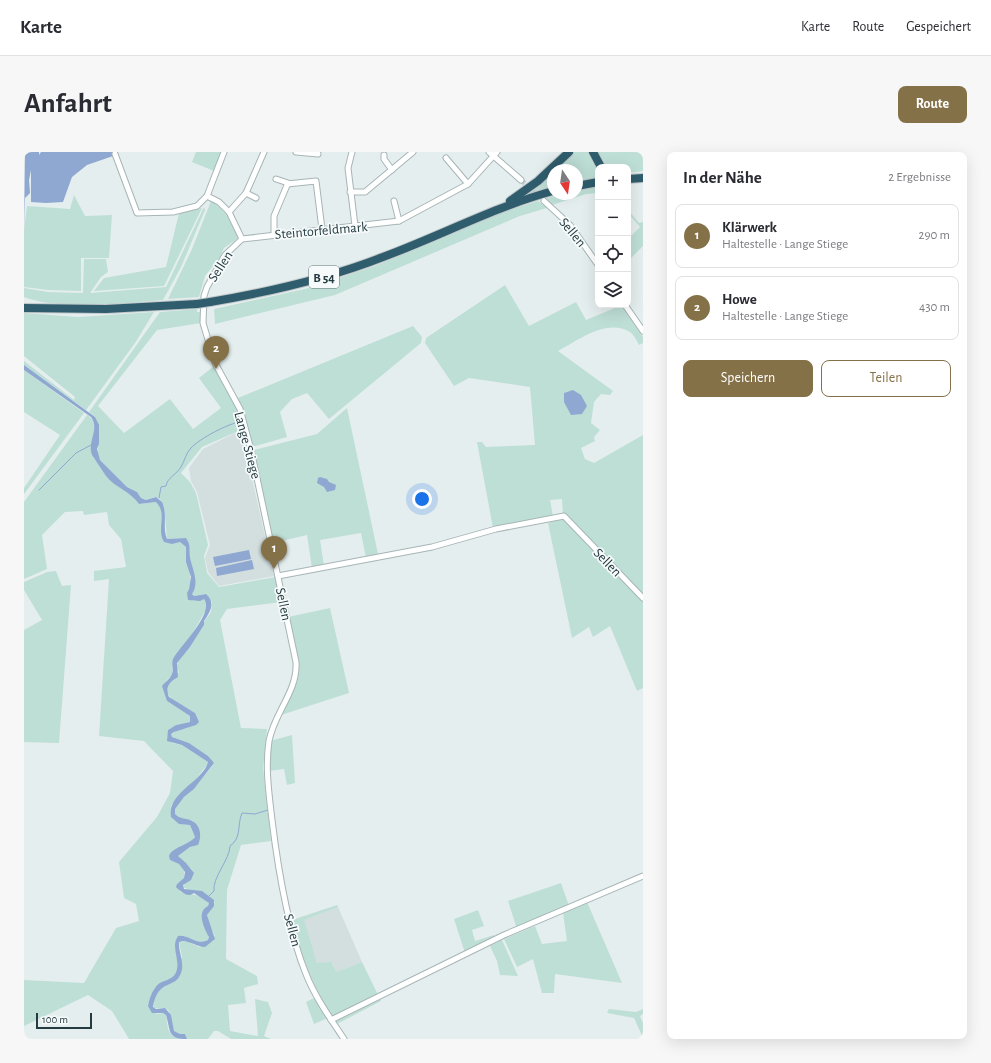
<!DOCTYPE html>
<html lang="de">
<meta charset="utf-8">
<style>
body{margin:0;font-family:"Alegreya Sans",sans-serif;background:#f7f7f7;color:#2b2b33}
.controls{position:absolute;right:12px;top:12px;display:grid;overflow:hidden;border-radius:8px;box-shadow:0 4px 16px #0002}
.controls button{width:36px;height:36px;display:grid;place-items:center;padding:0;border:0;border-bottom:1px solid #e1e1e2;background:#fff;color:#2b2b33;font:20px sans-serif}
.compass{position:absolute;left:523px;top:12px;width:36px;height:36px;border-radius:50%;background:#fff;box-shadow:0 4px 16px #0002;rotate:167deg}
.scale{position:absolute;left:12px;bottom:10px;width:56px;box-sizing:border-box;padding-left:4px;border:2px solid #243b41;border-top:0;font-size:11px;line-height:14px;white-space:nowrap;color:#243b41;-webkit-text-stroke:3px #f6fafa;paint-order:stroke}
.you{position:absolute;left:398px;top:347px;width:14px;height:14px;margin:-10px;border:3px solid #fff;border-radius:50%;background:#1a73e8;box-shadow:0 0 0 6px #1a73e833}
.badge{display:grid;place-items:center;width:26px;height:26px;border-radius:50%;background:#857147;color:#fff;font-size:13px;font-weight:700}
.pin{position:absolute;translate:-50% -33px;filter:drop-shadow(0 1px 2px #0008)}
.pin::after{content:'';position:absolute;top:21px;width:14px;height:12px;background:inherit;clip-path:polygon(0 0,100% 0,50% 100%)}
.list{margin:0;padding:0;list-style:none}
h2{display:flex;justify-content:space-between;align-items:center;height:52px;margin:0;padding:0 16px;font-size:17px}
h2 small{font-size:13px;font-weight:400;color:#7c7c81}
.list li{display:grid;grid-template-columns:26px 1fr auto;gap:12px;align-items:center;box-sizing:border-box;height:64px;margin:0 8px 8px;padding:0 8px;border:1px solid #e1e1e2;border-radius:8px}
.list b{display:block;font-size:15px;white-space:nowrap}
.list p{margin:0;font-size:13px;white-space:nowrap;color:#7c7c81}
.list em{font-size:13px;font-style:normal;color:#7c7c81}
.actions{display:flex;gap:8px;padding:12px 16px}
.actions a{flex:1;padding:9px 0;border:1px solid #857147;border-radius:8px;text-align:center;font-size:14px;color:#857147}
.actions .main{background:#857147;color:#fff}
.icon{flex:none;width:22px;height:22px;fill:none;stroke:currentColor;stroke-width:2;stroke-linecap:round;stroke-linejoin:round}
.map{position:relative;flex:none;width:619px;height:887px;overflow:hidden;border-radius:8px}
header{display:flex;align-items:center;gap:24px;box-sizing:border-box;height:56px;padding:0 20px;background:#fff;border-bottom:1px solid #e1e1e2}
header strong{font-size:19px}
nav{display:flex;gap:22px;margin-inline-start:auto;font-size:14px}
.intro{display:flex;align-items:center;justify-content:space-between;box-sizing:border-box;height:96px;padding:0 24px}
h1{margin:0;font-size:28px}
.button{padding:10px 18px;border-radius:8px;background:#857147;color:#fff;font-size:14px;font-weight:700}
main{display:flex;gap:24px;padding:0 24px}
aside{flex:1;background:#fff;border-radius:8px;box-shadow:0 4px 16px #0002}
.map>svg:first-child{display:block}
</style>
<header>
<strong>Karte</strong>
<nav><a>Karte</a><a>Route</a><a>Gespeichert</a></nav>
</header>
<div class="intro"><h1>Anfahrt</h1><a class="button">Route</a></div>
<main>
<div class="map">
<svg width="619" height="887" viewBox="0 0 619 887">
<rect width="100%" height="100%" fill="#e5eeee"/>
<g fill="#d3dede">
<path d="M217 278 250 424 195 434 184 420 181 406 186 393 173 340 167 329 165 316 179 297Z"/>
<path d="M314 755 338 810 312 820 293 811 279 768Z"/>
</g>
<g fill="#bedfd6">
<path d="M172 0H198L190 19 168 10Z"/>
<path d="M547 0H567L574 15V27L553 30V18H529V37L492 48Z"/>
<path d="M571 0H619V19L604 21V15H579Z"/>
<path d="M574 35V41L562 42 528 53 520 47 538 42H553V39Z"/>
<path d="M50 43 61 64 88 63 85 106H57V139L24 138 0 135V78L3 54 46 57Z"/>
<path d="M187 49C197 55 215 75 213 87L200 96 196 105 181 124 175 145 144 147 168 97Z"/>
<path d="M514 49 523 56 496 64 311 143 191 172 190 157 285 136 351 114 482 59Z"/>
<path d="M180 55 181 58 157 115 139 148C100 151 36 159 0 145V136L24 140 59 141 60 107H82L84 120 77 125 66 141 142 135Z"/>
<path d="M178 56 140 134 70 139 80 126 142 115 155 61Z"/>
<path d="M604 58 615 71 619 70V94L604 109V87L616 75 604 61Z"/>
<path d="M481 133 505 174 552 150 562 168 598 153 619 185V191L615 193C613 189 610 183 606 180 582 166 555 188 534 199L589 239 586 243 577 242 570 250 567 271 576 278 570 285 571 289 557 296 561 307 570 311 619 283V536L613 539 586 474 569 485 565 475 548 486 524 371 539 366 538 347 526 348 529 364 469 376 453 290H458L462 295 511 293 506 235 445 226 430 234 401 191 402 186Z"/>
<path d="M173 157V160H177V171L133 178 74 254 100 281 146 247 169 277 197 256 175 226 190 214 214 257 219 277 178 295 157 321 166 330 172 341 184 393 180 404 183 421 195 435 252 425 257 450 203 457 196 468 217 576 243 577 239 616 247 689 217 693 203 738 202 807 233 824 234 832 220 836 222 851 204 853 206 879 234 884 231 847 244 850 248 861 240 884 247 887H207L194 879H190L184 887H163L161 882H156L150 879 145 859 141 856H130C129 841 137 835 150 830L158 805 155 790H165L175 795 191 784 186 774 183 763 191 750 159 735 168 718 154 704 166 695 174 693 172 674 169 669 158 667 151 662 150 657 160 645 170 637 189 613 184 604 165 591 148 585 147 582 156 577 164 576 171 561 148 548 143 540 145 531 155 520 153 516 154 508 166 495 180 473V470L187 460 188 450 180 442 170 444 168 442C173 420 169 424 166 404 165 397 166 393 162 386L143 387 140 354 135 346 131 345 122 348 117 346 113 340 103 335 76 308 73 302 75 292 71 265 65 260 136 160Z"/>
<path d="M130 160 111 191 62 258 0 213V209L50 248 51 245 0 204V161L54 165Z"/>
<path d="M389 174 398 185 397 191 305 267 283 241 268 247 256 260 263 285 228 295 214 246Z"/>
<path d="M0 218 60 261 0 342V336L36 283 0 260Z"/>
<path d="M323 256 354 402 342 406 337 381 296 388 300 414 288 416 283 383 249 391 230 298 293 282Z"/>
<path d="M63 263C80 273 62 290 69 305 70 307 73 310 75 312 78 316 80 321 83 325 91 335 106 339 115 352L133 350C141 360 139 377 140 390H156L162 395C162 410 171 428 163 441L170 449 180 446 183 451V456L167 484 149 507 148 523 142 529 143 549 166 564V570L152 573 144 578 148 591 158 593 184 610 183 613 167 633 154 644 147 654 155 672 166 673 171 685 167 690 148 699 146 708 155 712 160 719V726L153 732 156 740C168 744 175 740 185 751L180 774 185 785 184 788C172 794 165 782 154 784 147 795 157 808 152 820 148 830 136 827 131 836 127 841 125 848 124 854L133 862 139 861 142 863 144 877 148 884 158 887H105L88 859 64 843 0 874V828L60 831 92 776 115 769 112 752 100 746 95 710 133 665 146 641 149 619 120 589 75 584 85 427 70 429V419L102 415 97 387 85 373 83 360 60 363 59 359 41 360 18 383 23 417 0 427V350Z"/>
<path d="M32 419 38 434 47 433 35 591 0 590V478L18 468 0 438V430L23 420Z"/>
<path d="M306 456 325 541 254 564 274 514 264 465Z"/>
<path d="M268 583 271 631 263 633 260 617 245 619 246 589Z"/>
<path d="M537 731 545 754 493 777 484 749Z"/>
<path d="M563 750 598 831 531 822 530 841H518L509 807 493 815 480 787 511 774 518 792 543 789 539 761Z"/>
<path d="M313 753 314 755 280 768 293 811 307 810 312 820 338 810 357 849 313 872C288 836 280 809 268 768Z"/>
<path d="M454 758 460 774 448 778 451 789 470 783 471 787 441 801 430 767Z"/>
<path d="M478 788 494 824 476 823 473 809 466 794Z"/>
<path d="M292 845 304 866 290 872 282 850Z"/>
<path d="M585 857 612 860 619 857V862L616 864 619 871V886L610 866 583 861Z"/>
</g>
<g fill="#8ea8d2">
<path d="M1 0H15V3L17 0H88L89 4 63 13 48 25 39 50 22 51 7 50V18L5 28 6 41 1 46 0 78Z"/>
<path d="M0 213 71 265 75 273V292L73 297 76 308 103 335 113 340 117 346 122 348 132 345 138 350C144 362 138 375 143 387L162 386C167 393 165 397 166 405 168 417 176 430 168 442L170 444 182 442C192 451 186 460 180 469V473L166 495 153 511 154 525C145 530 141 535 145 545L171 561 175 570 172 573 150 580 147 582 148 585 165 591 184 604 190 611 170 637 160 645 151 657V662C156 667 160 666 166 668 177 672 178 684 174 693L166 695 154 704 162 711 170 721 167 728 159 733 160 737 178 739 190 748V754L183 763 191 787 181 795C172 795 164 787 155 790 154 800 161 810 157 821 151 838 134 826 129 855L132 857 141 856 147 863 150 879 156 882H161L163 887C143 887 147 879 142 863L139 861H128L124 854C125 848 127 841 131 836 136 827 148 830 152 820 157 808 146 795 154 784 165 782 172 794 184 788L185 785C180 776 172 760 184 754L185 751 170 741C164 746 157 740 152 735L153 732 160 726 161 720 155 712 146 708 145 704C148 695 165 693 171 685L166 673 155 672 147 665C143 640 179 630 184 610L158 593 143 589 144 578 152 573 166 570V564L143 549 138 534C141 530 146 527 148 522 150 517 147 512 149 507 156 494 191 461 180 447L176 449 164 448 163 441 165 437 167 425 162 410V395L156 390 148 392 140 390C132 377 144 362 132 350L115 352C106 339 90 335 82 324 78 318 74 312 70 306 60 293 77 278 67 265L0 218Z"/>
<path d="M549 238 557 243 563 254 558 262 547 263 540 250V241Z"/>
<path d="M296 325 303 327 305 330 312 333 311 338 303 340 300 335 293 331 294 326Z"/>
<path d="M225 398 227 407 191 414 189 405Z"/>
<path d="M228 408 230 417 193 424 192 416Z"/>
</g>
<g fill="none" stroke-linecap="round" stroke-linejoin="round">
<g stroke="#8ea8d2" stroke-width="1">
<path d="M15 338 52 301 67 293"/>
<path d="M135 346 137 335 142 334C143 326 153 322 157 315 161 308 162 301 167 296 175 287 205 271 216 270"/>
<path d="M185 744 190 739C188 726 206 707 206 694 218 686 213 672 218 661L231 662 244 658"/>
</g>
<path stroke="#becacb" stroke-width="5" stroke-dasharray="5 2.5" stroke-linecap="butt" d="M497 28 515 45"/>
<g stroke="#a7b5b7" stroke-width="7">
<g id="minor">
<path d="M272 0 294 2"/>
<path d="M328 0 324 16 331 74"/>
<path d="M465 0 497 28"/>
<path d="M91 2 113 61 149 60 173 54 183 44 200 0"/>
<path d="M360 3V7L368 18"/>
<path d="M422 6 444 32"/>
<path d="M263 32 292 29 298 77"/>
<path d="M326 40H341L389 0"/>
<path d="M222 41 232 46"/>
<path d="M183 44 195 50 205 60"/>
<path d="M370 49 375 69"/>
<path d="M520 49 546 73 574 113"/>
<path d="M250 82V64L264 31 252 27"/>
<path d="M218 87 205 60 222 41 240 0"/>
<path d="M601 153 619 179"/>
<path d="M254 424 408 395 472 377 540 364 619 446"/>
<path d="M307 868 480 783 619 724"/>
<path d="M320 887C306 866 291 845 282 822 263 775 254 717 248 668 245 642 241 616 245 589 250 561 274 539 272 510L227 298 216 257 191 211 179 171 180 144 183 135 201 103 218 87 375 69 444 32 473 0"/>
</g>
</g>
<g stroke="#c2c8ca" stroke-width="10">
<g id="highway">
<path d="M569 0 577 15"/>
<path d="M604 27 619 26"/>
<path d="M553 34 574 30"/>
<path d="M486 49 514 29 545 0"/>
<path d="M186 150C245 140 303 127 359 105 416 84 470 55 529 39"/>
<path d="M0 156 82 157 173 152"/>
</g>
</g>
<use href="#minor" stroke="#fff" stroke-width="5"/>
<use href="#highway" stroke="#2f5d6d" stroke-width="8"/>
<g stroke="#c2c8ca" stroke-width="10" stroke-linecap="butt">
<path id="highway-bridge" d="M173 152 186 150"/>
</g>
<use href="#highway-bridge" stroke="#2f5d6d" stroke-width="8"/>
</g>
<g text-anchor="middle" stroke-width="3.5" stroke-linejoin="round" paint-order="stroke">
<rect fill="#f6fafa" stroke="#637478" stroke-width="1" x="285" y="114" width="30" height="22" rx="3"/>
<g font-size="13" font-weight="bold" fill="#243b41">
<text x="300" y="130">B 54</text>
</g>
<g font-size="14" fill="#243b41" stroke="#f6fafa">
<text transform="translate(297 78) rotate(-5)" y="5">Steintorfeldmark</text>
<text transform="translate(549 80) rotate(50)" y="5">Sellen</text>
<text transform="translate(196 114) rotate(-57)" y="5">Sellen</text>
<text transform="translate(224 293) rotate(75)" y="5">Lange Stiege</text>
<text transform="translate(584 410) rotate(46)" y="5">Sellen</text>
<text transform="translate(260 452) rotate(78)" y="5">Sellen</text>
<text transform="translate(269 778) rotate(75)" y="5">Sellen</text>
</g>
</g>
</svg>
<div class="controls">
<button>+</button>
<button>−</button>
<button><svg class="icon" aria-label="locate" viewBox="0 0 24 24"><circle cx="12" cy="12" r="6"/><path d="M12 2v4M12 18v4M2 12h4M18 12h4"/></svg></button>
<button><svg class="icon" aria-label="layers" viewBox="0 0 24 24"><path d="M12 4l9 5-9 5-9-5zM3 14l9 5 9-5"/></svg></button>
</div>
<svg class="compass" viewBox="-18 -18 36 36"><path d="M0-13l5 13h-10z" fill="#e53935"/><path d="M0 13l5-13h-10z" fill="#7c7c81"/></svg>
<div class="scale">100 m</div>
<div class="you"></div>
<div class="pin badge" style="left:250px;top:417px">1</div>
<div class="pin badge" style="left:192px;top:217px">2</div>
</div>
<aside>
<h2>In der Nähe<small>2 Ergebnisse</small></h2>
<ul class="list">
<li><span class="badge">1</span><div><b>Klärwerk</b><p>Haltestelle · Lange Stiege</p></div><em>290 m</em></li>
<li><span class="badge">2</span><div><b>Howe</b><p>Haltestelle · Lange Stiege</p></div><em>430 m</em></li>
</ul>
<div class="actions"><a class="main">Speichern</a><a>Teilen</a></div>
</aside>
</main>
